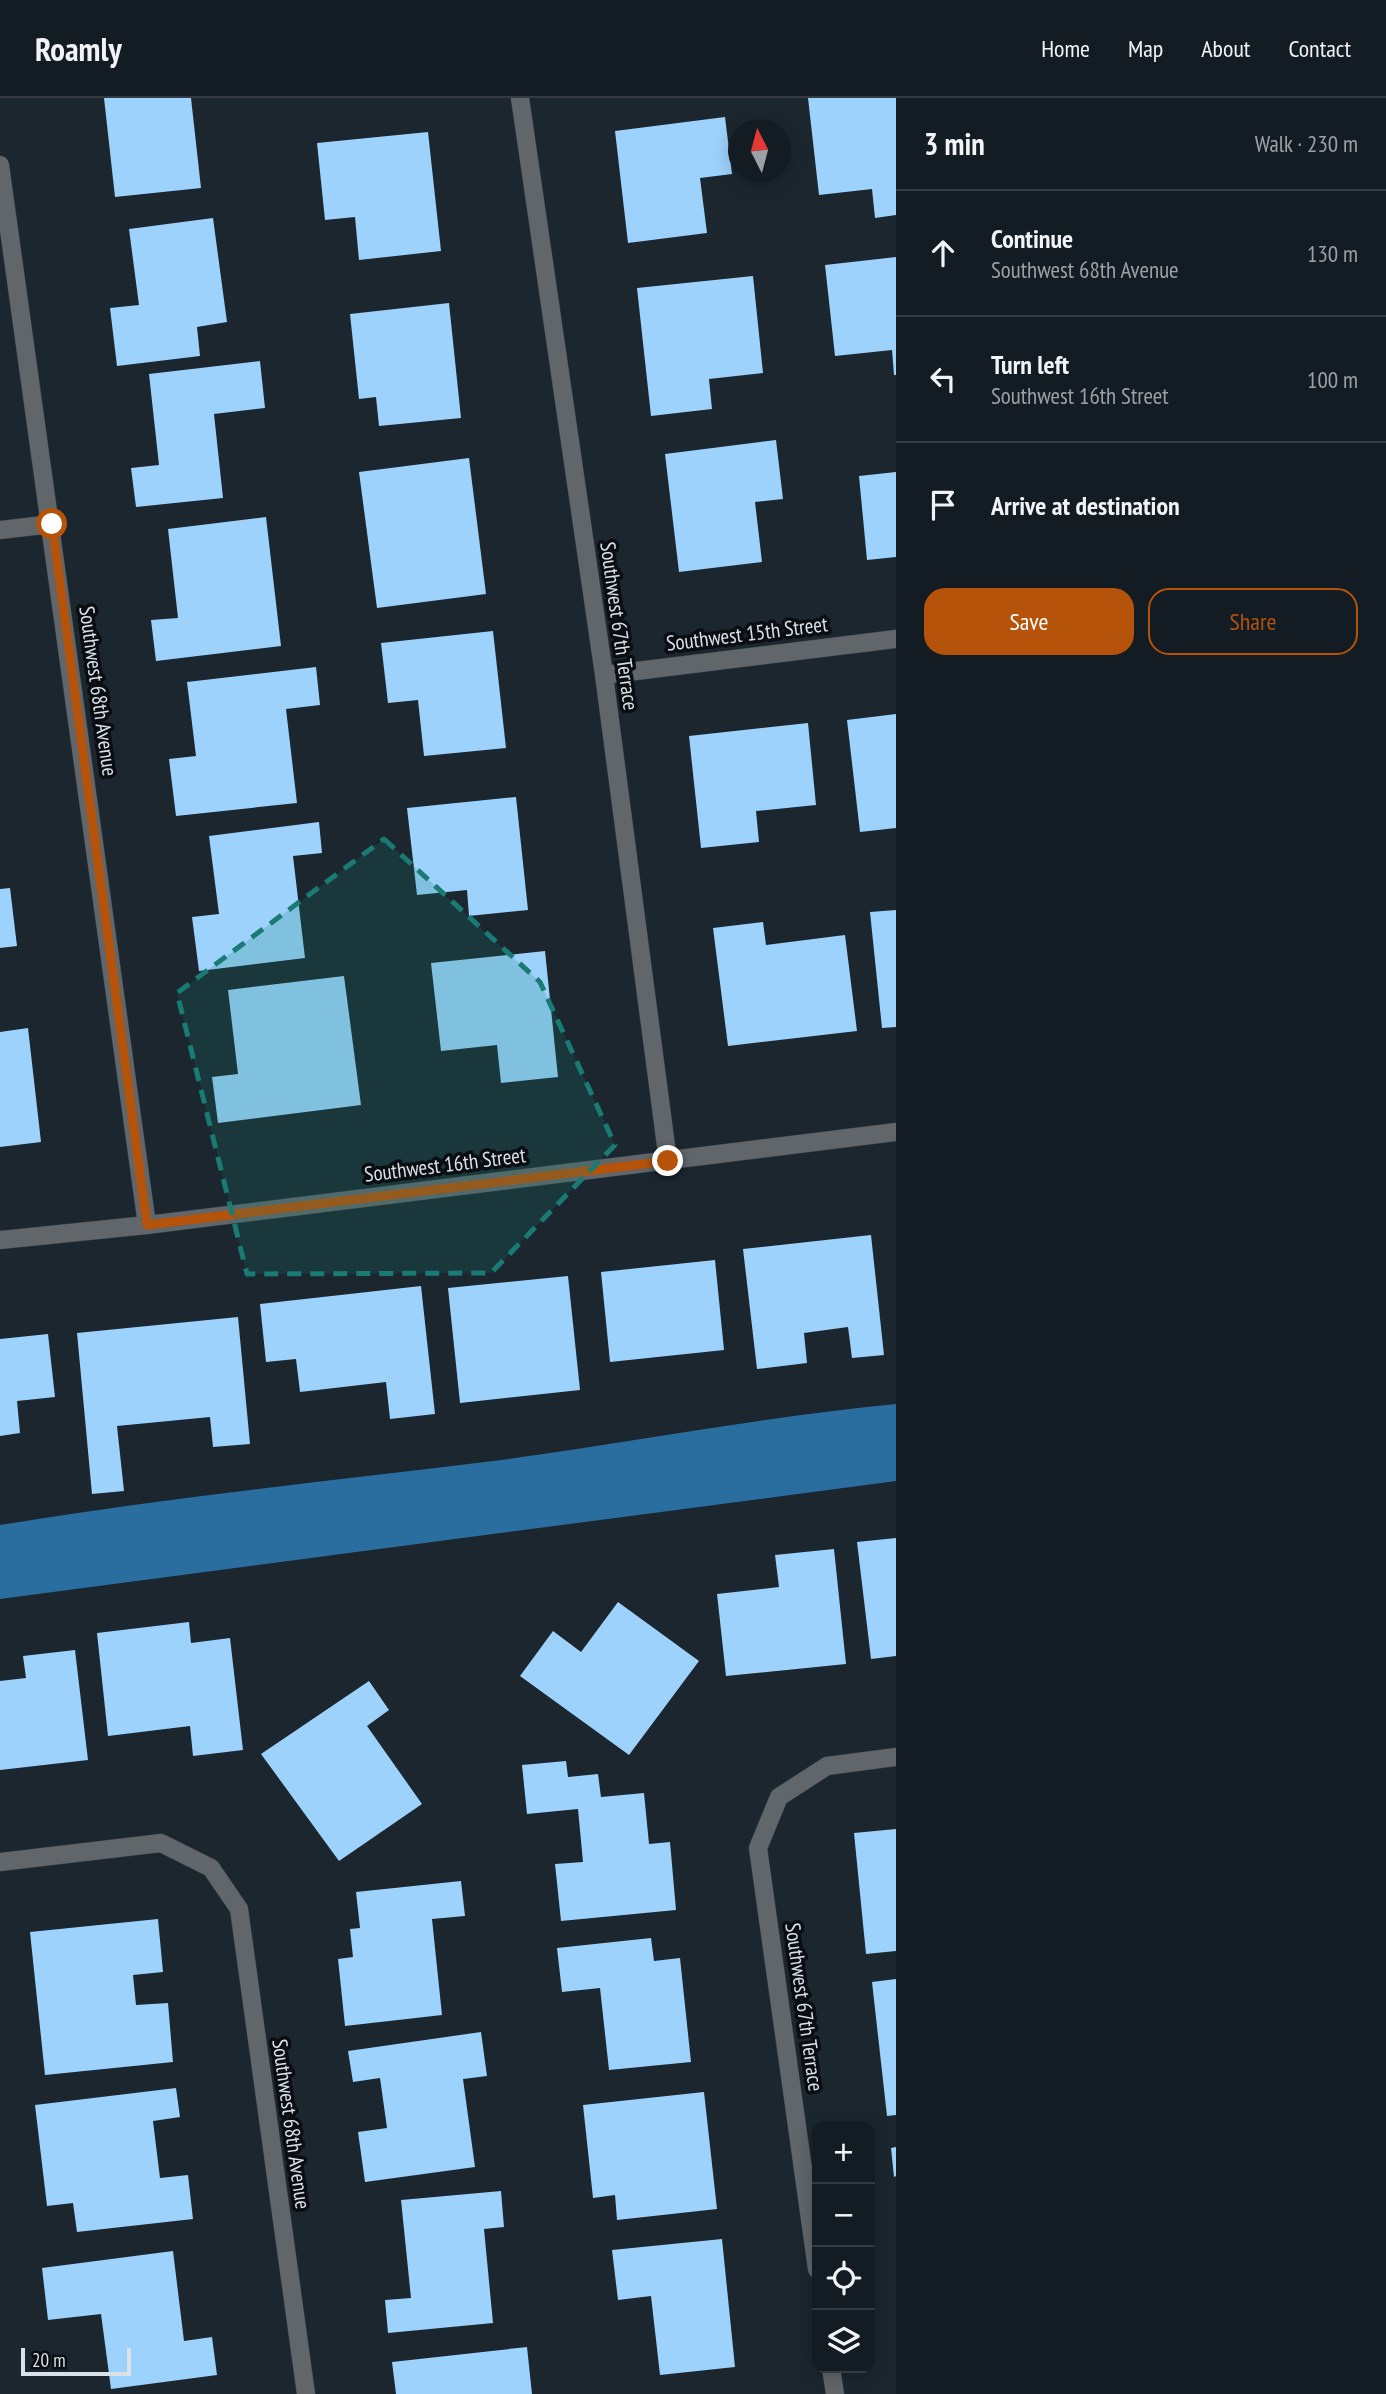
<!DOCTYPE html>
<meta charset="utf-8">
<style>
body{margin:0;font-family:"PT Sans Narrow",sans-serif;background:#212930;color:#f1f3f6}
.controls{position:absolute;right:21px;bottom:21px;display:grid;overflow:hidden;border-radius:14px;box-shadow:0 4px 18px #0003}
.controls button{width:63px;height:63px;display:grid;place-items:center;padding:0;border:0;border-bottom:2px solid #333a41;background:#141c23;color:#f1f3f6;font:35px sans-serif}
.compass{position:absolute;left:728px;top:21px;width:63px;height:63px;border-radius:50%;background:#141c23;box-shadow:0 4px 18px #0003;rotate:354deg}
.scale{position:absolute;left:21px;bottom:18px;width:110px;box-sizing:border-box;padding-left:7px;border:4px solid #dae1e7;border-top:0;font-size:19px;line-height:24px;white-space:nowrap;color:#dae1e7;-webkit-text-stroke:5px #0a0e12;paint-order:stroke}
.stop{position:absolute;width:21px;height:21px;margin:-16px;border:5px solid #b45309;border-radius:50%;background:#fff}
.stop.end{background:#b45309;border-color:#fff;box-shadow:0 2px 7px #0008}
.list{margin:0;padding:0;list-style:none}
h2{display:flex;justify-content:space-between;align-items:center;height:91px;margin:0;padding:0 28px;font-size:30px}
h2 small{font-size:23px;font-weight:400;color:#9da1a6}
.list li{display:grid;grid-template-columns:46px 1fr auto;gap:21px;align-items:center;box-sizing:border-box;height:126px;padding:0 28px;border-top:2px solid #333a41}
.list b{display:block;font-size:26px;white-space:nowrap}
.list p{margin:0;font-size:23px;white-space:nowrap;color:#9da1a6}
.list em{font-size:23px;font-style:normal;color:#9da1a6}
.actions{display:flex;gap:14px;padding:21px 28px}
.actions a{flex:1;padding:16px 0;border:2px solid #b45309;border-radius:21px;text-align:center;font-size:24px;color:#b45309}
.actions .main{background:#b45309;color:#fff}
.icon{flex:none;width:38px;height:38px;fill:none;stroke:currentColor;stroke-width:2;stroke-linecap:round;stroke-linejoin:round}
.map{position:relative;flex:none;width:896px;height:2296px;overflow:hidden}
header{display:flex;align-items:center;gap:42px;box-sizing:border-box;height:98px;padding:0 35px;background:#141c23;border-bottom:2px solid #333a41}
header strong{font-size:33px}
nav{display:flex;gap:38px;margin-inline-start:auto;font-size:24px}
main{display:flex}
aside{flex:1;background:#141c23}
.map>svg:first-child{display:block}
</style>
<header>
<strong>Roamly</strong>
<nav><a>Home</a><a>Map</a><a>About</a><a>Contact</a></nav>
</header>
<main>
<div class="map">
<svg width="896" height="2296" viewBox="0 0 896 2296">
<rect width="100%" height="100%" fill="#1b262f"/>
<path fill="#296e9e" d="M896 1306V1383L0 1501V1427C164 1400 328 1383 493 1363 628 1345 761 1319 896 1306Z"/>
<g fill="#9cd2fc">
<path d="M104 0H191L201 90 115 99Z"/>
<path d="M808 0H896V117L875 120 872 91 819 97Z"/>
<path d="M725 19 732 76 700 80 707 135 628 145 615 33Z"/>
<path d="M428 34 441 153 359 162 355 119 325 122 317 45Z"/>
<path d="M213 120 227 224 197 229 200 258 117 268 110 210 139 207 129 131Z"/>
<path d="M896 159V277H894L892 252 835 258 825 167Z"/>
<path d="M753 178 763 275 709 281 712 311 651 318 637 190Z"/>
<path d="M449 205 461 320 379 328 376 299 359 301 350 216Z"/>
<path d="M260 263 265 310 214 316 223 400 136 409 131 370 159 367 149 276Z"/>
<path d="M776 342 783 401 755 404 762 464 679 474 665 356Z"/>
<path d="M469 360 486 496 377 510 359 374Z"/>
<path d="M896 374V459L867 462 859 378Z"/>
<path d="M266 419 281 548 156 563 151 522 178 520 168 431Z"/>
<path d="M493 533 506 650 424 658 418 602 388 605 381 545Z"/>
<path d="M316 569 320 607 286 611 297 705 176 718 169 661 196 658 187 584Z"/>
<path d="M896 616V730L860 734 847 622Z"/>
<path d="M808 625 816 707 756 713 759 744 701 750 689 638Z"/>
<path d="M516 699 528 812 469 818 467 792 417 797 407 710Z"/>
<path d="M319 724 322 755 293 758 305 860 199 873 192 819 219 816 209 738Z"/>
<path d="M10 790 17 848 0 850V791Z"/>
<path d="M896 812V929L882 930 870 814Z"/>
<path d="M763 824 766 847 845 837 857 933 728 948 713 830Z"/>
<path d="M545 853 558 979 501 985 497 947 441 953 431 865Z"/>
<path d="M344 878 361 1007 218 1025 212 979 238 976 228 892Z"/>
<path d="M28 930 41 1044 0 1049V934Z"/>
<path d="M871 1137 884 1257 852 1260 848 1229 804 1235 807 1265 757 1271 743 1151Z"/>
<path d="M715 1162 724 1252 610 1264 601 1174Z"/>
<path d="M568 1178 580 1292 460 1305 448 1190Z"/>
<path d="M421 1188 435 1316 390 1321 386 1284 300 1294 296 1261 266 1264 260 1206Z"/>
<path d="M238 1219 250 1346 213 1349 210 1319 117 1328 124 1393 92 1396 77 1235Z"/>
<path d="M48 1236 55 1299 17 1303 20 1335 0 1338V1241Z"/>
<path d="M896 1440V1558L871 1561 857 1444Z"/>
<path d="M834 1451 846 1566 726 1578 717 1496 779 1489 775 1457Z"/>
<path d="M618 1504 699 1563 629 1657 520 1578 553 1533 581 1554Z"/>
<path d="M189 1524 191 1545 230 1540 243 1652 193 1658 190 1628 108 1638 97 1535Z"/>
<path d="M75 1552 88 1662 0 1672V1583L26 1580 23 1558Z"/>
<path d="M369 1583 389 1612 367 1628 422 1706 339 1763 261 1656Z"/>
<path d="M566 1663 568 1679 598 1676 601 1699 644 1695 649 1746 670 1744 676 1812 561 1823 555 1766 583 1764 578 1711 527 1716 522 1667Z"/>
<path d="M896 1731V1853L866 1856 854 1735Z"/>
<path d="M461 1783 465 1818 432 1821 442 1917 345 1928 338 1861 353 1859 350 1831 360 1830 356 1794Z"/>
<path d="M158 1821 163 1874 133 1877 136 1907 168 1905 173 1964 45 1977 30 1834Z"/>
<path d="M651 1840 654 1863 680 1860 691 1964 609 1972 600 1890 562 1894 557 1850Z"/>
<path d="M896 1881V2017L887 2018 872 1884Z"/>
<path d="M481 1934 487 1978 463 1981 475 2069 365 2084 358 2034 387 2030 380 1980 353 1984 348 1953Z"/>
<path d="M176 1990 180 2019 153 2023 160 2080 188 2077 193 2121 77 2134 73 2105 47 2108 35 2007Z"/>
<path d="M704 1994 717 2111 617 2122 615 2097 593 2100 583 2007Z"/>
<path d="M896 2049V2078L894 2079 891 2050Z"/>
<path d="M501 2093 504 2129 484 2131 493 2225 388 2235 385 2202 411 2200 401 2102Z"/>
<path d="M722 2141 735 2269 660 2277 651 2198 618 2202 612 2152Z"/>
<path d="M173 2153 184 2243 212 2239 217 2277 111 2291 101 2216 48 2222 42 2170Z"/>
<path d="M527 2249 532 2296H396L392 2264Z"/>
</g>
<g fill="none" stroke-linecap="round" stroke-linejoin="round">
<g stroke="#364049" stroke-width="19">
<g id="minor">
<path d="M520 0 604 577 668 1063"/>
<path d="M0 67 147 1127"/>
<path d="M0 432 52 426"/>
<path d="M604 577 896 541"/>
<path d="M0 1142 147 1127 896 1034"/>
<path d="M0 1764 161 1745 211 1770 239 1811 306 2296"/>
<path d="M817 2171 758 1750 779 1699 827 1668 896 1659"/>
<path d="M831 2270 835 2296"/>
</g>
</g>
<use href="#minor" stroke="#60666a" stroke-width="18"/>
</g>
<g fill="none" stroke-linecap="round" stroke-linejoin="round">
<path stroke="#b45309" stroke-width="9" d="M52 426 147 1127 668 1063"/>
</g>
<path fill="#197b74" fill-opacity="0.2" stroke="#197b74" stroke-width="5" stroke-dasharray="14 9" stroke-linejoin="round" d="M384 741 540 884 615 1047 491 1175 247 1176 177 895Z"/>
<g text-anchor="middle" stroke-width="7" stroke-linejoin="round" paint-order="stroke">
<g font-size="21" fill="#dae1e7" stroke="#0a0e12">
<text transform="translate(619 528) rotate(82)" y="7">Southwest 67th Terrace</text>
<text transform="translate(747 536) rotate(-7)" y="7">Southwest 15th Street</text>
<text transform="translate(98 593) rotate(82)" y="7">Southwest 68th Avenue</text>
<text transform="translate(445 1067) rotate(-7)" y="7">Southwest 16th Street</text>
<text transform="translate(804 1909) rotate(82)" y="7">Southwest 67th Terrace</text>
<text transform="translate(291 2026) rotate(82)" y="7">Southwest 68th Avenue</text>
</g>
</g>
</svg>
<div class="controls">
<button>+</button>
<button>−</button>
<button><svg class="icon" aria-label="locate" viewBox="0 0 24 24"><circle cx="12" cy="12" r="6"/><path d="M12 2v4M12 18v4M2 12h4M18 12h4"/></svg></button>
<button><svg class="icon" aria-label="layers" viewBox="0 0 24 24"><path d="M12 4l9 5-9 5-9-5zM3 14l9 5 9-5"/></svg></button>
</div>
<svg class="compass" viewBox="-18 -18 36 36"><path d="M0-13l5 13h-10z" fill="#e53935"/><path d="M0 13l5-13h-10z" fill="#9da1a6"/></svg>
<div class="scale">20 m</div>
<div class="stop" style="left:52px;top:426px"></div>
<div class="stop end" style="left:668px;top:1063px"></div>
</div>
<aside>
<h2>3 min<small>Walk · 230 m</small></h2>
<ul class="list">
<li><svg class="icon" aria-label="ahead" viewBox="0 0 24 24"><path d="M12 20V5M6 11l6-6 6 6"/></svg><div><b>Continue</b><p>Southwest 68th Avenue</p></div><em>130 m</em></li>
<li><svg class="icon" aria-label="left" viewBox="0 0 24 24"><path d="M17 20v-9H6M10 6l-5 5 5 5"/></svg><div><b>Turn left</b><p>Southwest 16th Street</p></div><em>100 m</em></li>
<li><svg class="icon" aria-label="arrive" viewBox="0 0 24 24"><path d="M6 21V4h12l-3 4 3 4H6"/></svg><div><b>Arrive at destination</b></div></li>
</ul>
<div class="actions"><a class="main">Save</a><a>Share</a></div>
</aside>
</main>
